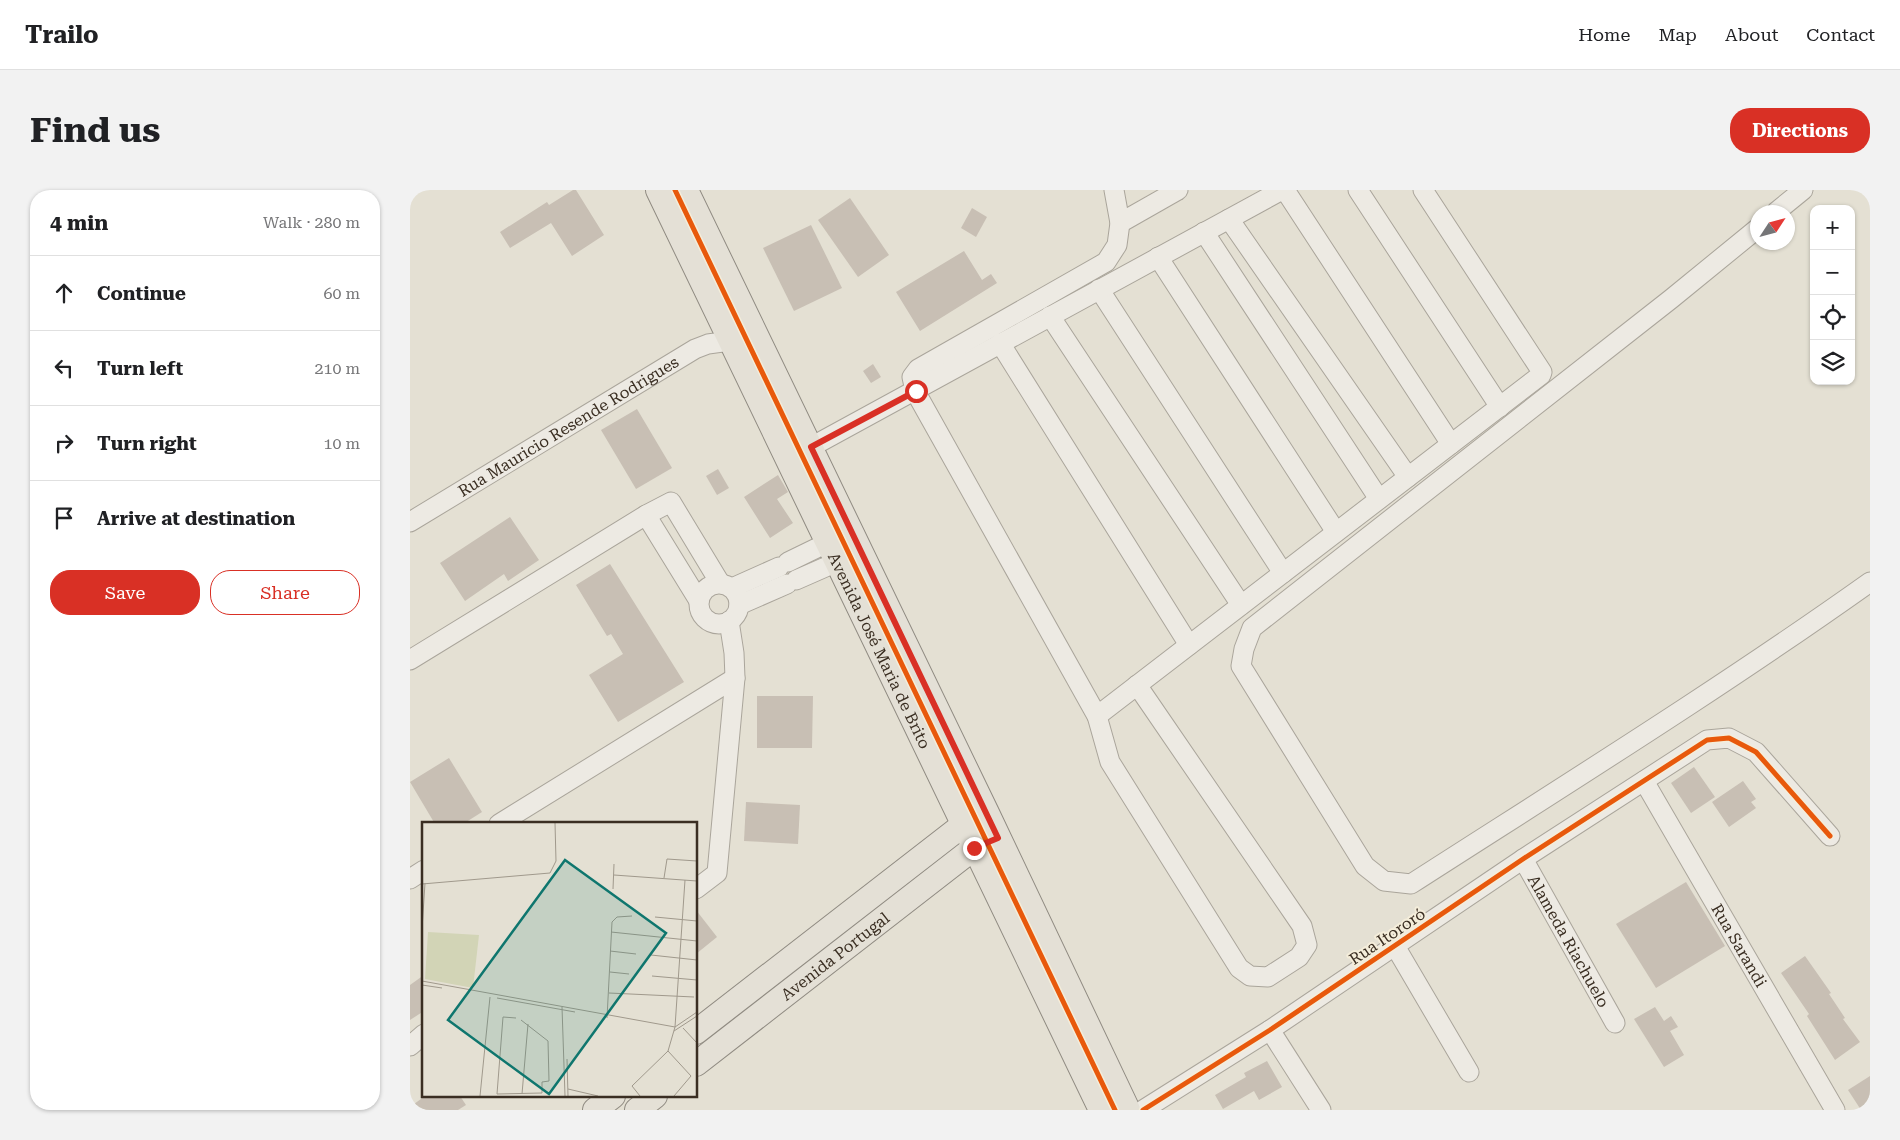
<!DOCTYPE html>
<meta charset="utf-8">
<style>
body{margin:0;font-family:"Roboto Serif",serif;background:#f2f2f2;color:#202124}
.controls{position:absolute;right:15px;top:15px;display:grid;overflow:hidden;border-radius:10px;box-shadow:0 1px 4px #0004}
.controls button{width:45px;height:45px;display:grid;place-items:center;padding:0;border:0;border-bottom:1px solid #e0e0e0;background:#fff;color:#202124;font:25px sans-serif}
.compass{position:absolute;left:1340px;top:15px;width:45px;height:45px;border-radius:50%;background:#fff;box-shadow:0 1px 4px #0004;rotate:54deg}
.stop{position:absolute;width:15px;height:15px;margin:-11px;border:4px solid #d93025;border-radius:50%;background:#fff}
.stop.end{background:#d93025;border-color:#fff;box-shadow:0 1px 5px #0008}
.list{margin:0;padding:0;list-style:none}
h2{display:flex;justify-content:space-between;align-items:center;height:65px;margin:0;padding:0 20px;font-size:21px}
h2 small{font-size:16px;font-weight:400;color:#757577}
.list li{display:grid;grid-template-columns:32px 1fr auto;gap:15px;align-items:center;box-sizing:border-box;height:75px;padding:0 20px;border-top:1px solid #e0e0e0}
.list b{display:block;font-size:19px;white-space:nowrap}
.list em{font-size:16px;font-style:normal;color:#757577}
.actions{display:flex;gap:10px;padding:15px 20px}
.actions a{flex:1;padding:11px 0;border:1px solid #d93025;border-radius:20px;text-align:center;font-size:18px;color:#d93025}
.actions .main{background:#d93025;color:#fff}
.icon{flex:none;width:28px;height:28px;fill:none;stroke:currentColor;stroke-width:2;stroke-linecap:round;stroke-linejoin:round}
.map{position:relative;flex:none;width:1460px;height:920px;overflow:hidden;border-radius:20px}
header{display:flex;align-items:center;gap:30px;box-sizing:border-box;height:70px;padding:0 25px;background:#fff;border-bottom:1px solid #e0e0e0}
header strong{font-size:24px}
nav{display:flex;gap:28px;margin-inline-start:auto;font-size:18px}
.intro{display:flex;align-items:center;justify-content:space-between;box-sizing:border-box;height:120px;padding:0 30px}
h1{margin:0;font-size:35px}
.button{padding:12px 22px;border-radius:20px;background:#d93025;color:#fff;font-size:18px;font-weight:700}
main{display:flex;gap:30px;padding:0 30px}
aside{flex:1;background:#fff;border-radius:20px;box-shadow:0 1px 4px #0004}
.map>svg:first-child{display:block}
</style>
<header>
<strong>Trailo</strong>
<nav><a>Home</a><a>Map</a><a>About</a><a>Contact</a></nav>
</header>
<div class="intro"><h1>Find us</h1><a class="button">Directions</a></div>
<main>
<aside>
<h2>4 min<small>Walk · 280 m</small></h2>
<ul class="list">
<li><svg class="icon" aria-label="ahead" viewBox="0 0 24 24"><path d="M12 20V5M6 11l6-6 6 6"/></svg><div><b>Continue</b></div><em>60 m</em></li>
<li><svg class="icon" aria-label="left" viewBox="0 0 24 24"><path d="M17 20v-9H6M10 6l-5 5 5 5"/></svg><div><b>Turn left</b></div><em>210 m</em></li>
<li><svg class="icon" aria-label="right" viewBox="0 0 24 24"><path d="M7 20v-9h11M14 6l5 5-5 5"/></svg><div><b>Turn right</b></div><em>10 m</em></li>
<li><svg class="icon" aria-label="arrive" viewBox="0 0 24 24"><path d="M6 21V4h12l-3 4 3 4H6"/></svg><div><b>Arrive at destination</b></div></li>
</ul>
<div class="actions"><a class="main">Save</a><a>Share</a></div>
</aside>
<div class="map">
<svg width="1460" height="920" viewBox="0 0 1460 920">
<rect width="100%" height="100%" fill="#e4e0d3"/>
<g fill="#c8bfb4">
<path d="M163 0H166L194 45 162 66 141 33 100 58 90 42 137 12 139 15Z"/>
<path d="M440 8 479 65 448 87 408 30Z"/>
<path d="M562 18 577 27 566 47 551 38Z"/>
<path d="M401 35 432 98 384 121 353 58Z"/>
<path d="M554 61 572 90 581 84 587 93 510 141 486 102Z"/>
<path d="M463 174 471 187 461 193 453 181Z"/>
<path d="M227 219 262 278 226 299 191 240Z"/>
<path d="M308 279 319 298 307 305 296 286Z"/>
<path d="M368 285 378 302 367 309 383 333 360 348 334 307Z"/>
<path d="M100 327 129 370 98 391 94 384 55 411 30 373Z"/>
<path d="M200 374 274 492 208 532 179 485 213 464 201 444 197 446 166 395Z"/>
<path d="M347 506H403L402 558H347Z"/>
<path d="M39 568 72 622 53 634H25L0 592Z"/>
<path d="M1284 577 1305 607 1281 623 1261 593Z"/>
<path d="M1333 591 1346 609 1341 612 1346 618 1319 637 1302 612Z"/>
<path d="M336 612 390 615 388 654 334 651Z"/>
<path d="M1276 692 1315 756 1246 798 1206 734Z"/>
<path d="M286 720 307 747 286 764Z"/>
<path d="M1395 766 1421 803 1419 804 1435 828 1433 829 1450 852 1425 870 1397 826 1399 824 1371 783Z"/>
<path d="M14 785V821L0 830V795Z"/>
<path d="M1245 817 1254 831 1261 826 1268 837 1260 841 1274 865 1254 877 1224 829Z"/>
<path d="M857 871 872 897 849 910 844 901 813 919 805 905 836 887 834 883Z"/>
<path d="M1460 886V920H1451L1438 900Z"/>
<path d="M15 906H50L56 915 48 920H0V917Z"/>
</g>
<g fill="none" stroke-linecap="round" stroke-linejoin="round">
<g stroke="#aaa59b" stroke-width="21">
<g id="minor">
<path d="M704 0 710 33 707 55 696 72 508 179 502 187 505 201 687 526 700 572 829 778 840 786 858 787 889 767 897 755 892 736 727 495"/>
<path d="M875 0 1041 254"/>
<path d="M948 0 1090 217"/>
<path d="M1366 22 1393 0"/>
<path d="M819 29 998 287"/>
<path d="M710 33 768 0"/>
<path d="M1348 38 1261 109 842 438 834 459 831 476 955 676 974 691 1001 694C1155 595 1311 498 1460 392"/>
<path d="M794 42 969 309"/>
<path d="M748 67 926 342"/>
<path d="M689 99 873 383"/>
<path d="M640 126 831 415"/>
<path d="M590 153 779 455"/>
<path d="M401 257 872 0"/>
<path d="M236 325 289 411"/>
<path id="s1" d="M0 332 285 159 298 154 320 151"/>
<path d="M378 372 417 353"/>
<path d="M386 390 427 372"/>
<circle cx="309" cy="414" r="20"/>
<path d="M322 398 369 377"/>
<path d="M329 415 377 394"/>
<path d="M0 470 236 325 261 312 310 393"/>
<path d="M687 526 1131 185 1132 182 1013 0"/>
<path id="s2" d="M1234 591 1425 920"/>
<path d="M89 634 325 488"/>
<path id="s3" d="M1113 669 1205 833"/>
<path d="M0 689 14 680"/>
<path d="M286 699 307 683 325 488 324 463 319 431"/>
<path d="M985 756 1059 882"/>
<path d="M860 840 911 920"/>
<path d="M0 856 14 844"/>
<path d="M733 920 860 840 1113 669 1297 550 1319 548 1346 562 1420 646"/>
</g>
</g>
<g stroke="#908b82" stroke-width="26">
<g id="major">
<path id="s4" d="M248 0 691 920"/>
<path d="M276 0 577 623 718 920"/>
<path d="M286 842 553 635 567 628"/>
<path id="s5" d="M286 874 564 658 579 651"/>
<path d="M185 920 203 906"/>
<path d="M227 920 245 906"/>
</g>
</g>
<use href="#minor" stroke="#edeae3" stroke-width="19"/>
<use href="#major" stroke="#e4e0d6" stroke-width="24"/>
<g stroke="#f4edda" stroke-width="8">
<g id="cycleway">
<path d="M265 0 705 920"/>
<path d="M733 920 860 840 1113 669 1297 550 1319 548 1346 562 1420 646"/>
</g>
</g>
<use href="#cycleway" stroke="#e8590c" stroke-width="5"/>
</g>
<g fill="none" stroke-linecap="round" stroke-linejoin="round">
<path stroke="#d93025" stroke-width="6" d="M506 201 401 257 588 648 564 658"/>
</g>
<g text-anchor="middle" stroke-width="4" stroke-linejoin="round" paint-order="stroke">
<g font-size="16" fill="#3a2e22" stroke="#f4edda">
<text dy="6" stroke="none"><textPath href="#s1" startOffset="185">Rua Mauricio Resende Rodrigues</textPath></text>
<text dy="6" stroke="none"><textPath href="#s4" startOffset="511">Avenida José Maria de Brito</textPath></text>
<text transform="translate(977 746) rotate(-34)" y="6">Rua Itororó</text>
<text dy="6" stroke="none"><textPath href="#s3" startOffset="94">Alameda Riachuelo</textPath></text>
<text dy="6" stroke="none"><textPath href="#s2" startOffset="190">Rua Sarandi</textPath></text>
<text dy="6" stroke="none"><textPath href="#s5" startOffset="176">Avenida Portugal</textPath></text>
</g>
</g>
<g transform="translate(12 632)">
<rect width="275" height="275" fill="#e4e0d3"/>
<path d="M6 110 57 113 51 166 3 157Z" fill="#d2d4b6"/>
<path fill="none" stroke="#a0998c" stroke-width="1" d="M192 53 275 59M242 56 245 37 275 39M263 58 253 205 275 190M0 62 128 51 134 39 133 1M191 67 192 42M233 95 275 99M0 107 3 61M189 110 275 119M188 129 214 132M229 133 275 138M188 150 207 152M230 154 275 158M0 159 253 205 246 229M0 163 20 166M187 171 272 175M75 176 153 190M140 185 143 274M94 196 81 195 75 272 120 271V260L127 259 126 219 99 198M185 196 190 100 195 95 210 94M261 206 275 221M252 209 275 194M145 237 146 274M146 267 176 274M100 272 106 202M58 274 68 175M218 274 210 264 246 229 269 254 252 274"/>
<path fill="#0f766e" fill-opacity="0.15" stroke="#0f766e" stroke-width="2.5" d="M143 38 244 111 127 272 26 198Z"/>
<rect width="275" height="275" fill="none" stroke="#3a2e22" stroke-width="2.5"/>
</g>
</svg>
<div class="controls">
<button>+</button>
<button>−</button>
<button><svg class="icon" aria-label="locate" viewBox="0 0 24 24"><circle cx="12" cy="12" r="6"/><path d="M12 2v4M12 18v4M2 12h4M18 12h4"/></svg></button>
<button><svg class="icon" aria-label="layers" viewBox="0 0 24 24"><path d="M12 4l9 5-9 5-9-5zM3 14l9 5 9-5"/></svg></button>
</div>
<svg class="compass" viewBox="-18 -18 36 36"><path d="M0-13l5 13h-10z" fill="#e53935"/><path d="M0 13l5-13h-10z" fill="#757577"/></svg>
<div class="stop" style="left:506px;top:201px"></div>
<div class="stop end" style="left:564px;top:658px"></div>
</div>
</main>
